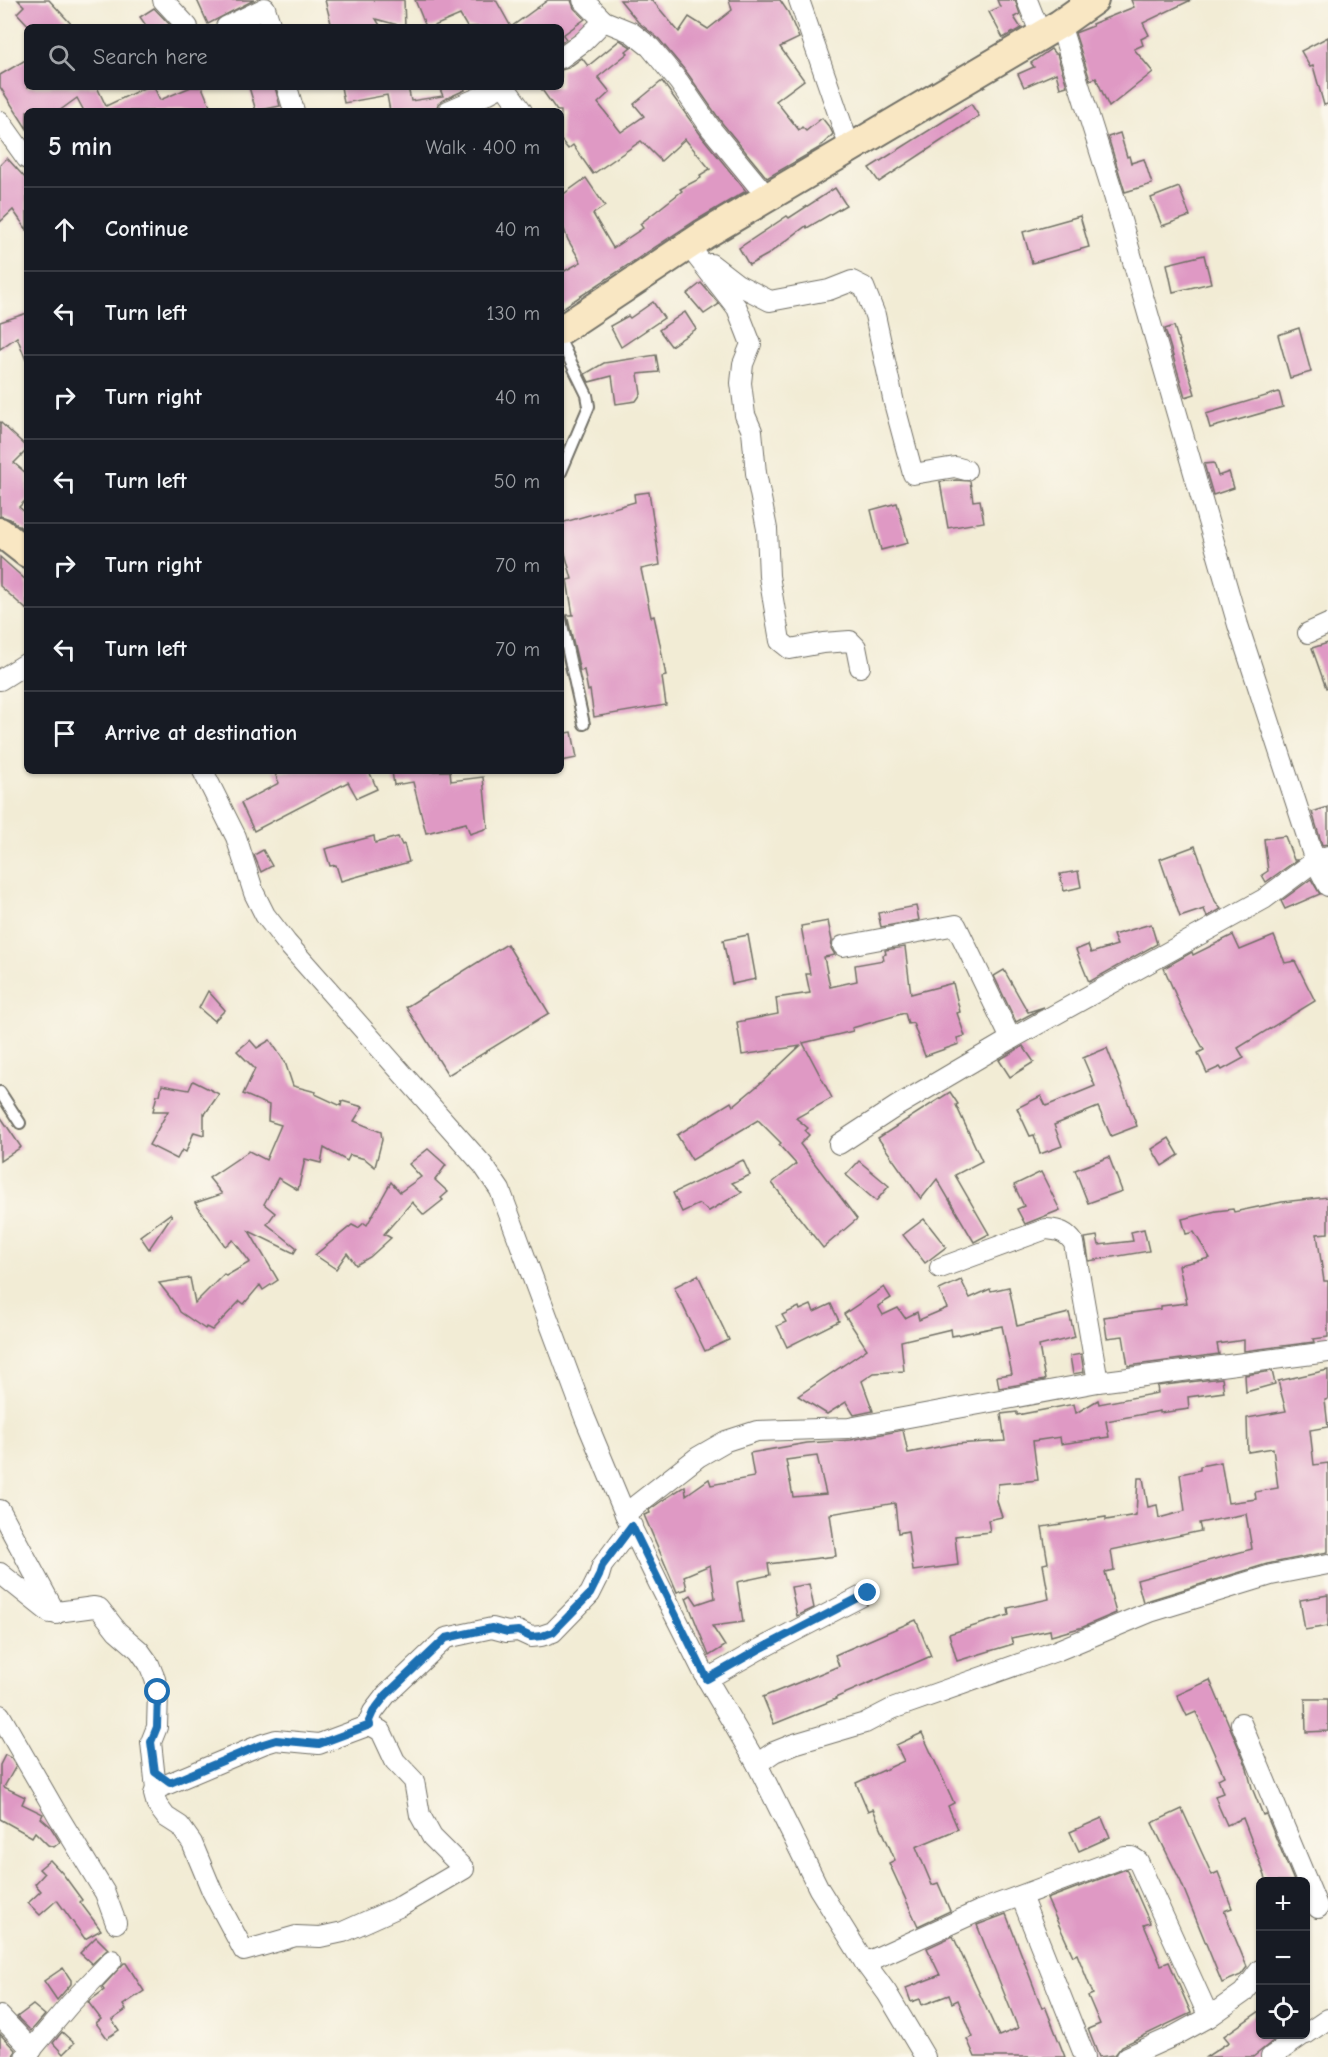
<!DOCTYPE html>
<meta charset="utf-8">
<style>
body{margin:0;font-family:"Comic Neue",sans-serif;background:#20242c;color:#f1f3f6}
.controls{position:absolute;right:18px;bottom:18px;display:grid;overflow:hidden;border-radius:9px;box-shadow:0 2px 4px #0004}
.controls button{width:54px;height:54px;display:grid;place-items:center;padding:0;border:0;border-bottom:2px solid #363941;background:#171b24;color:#f1f3f6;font:30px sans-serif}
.stop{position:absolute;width:18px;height:18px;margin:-14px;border:4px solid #1f6fb2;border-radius:50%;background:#fff}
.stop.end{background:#1f6fb2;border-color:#fff;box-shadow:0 2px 6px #0008}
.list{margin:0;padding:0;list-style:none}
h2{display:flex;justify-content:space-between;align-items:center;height:78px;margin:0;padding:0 24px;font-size:26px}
h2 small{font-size:20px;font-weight:400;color:#9ea1a6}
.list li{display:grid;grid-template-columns:39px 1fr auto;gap:18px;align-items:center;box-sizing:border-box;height:84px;padding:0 24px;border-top:2px solid #363941}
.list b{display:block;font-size:22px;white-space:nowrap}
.list em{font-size:20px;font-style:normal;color:#9ea1a6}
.icon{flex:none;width:33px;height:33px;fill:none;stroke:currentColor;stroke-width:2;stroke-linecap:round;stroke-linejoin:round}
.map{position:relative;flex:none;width:1328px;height:2057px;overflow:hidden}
.search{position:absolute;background:#171b24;box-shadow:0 2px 4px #0004;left:24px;top:24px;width:540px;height:66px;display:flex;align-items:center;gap:15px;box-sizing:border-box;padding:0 21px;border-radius:9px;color:#9ea1a6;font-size:22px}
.panel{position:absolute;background:#171b24;box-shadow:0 2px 4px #0004;left:24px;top:108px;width:540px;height:666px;border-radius:9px}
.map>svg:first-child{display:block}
</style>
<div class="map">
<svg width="1328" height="2057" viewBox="0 0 1328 2057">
<rect width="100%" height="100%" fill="#fbf7ec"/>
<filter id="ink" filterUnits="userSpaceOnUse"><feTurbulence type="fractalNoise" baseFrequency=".0167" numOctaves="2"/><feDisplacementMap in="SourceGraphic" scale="12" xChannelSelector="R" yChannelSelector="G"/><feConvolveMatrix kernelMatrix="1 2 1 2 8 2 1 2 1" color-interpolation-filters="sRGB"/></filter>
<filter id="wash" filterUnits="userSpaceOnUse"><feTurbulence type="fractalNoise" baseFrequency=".008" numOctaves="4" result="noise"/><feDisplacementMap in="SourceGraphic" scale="24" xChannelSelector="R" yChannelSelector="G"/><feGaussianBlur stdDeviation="1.35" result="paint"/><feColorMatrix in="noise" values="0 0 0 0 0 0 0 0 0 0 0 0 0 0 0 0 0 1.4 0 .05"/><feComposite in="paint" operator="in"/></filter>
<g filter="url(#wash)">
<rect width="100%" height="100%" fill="#f2ecd5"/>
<g id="blocks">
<g fill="#df99c4" fill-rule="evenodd">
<path d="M18 0H49L74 27H30L17 13 24 6Z"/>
<path d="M197 0H254L208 24Z"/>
<path d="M325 0H404L405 27 376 19 381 27H332Z"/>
<path d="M415 0H496L511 27H467L460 15 432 27H426Z"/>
<path d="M548 0H571L574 8 585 19 563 35 566 39 561 43V27H511Z"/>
<path d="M620 0H652L679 32 689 17 708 29 732 10 729 0H780L788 12 799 38 780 47 804 80 776 101 799 130 802 127 806 131 822 118 830 128 833 134 819 148 767 178 722 123 688 74 659 39 638 22Z"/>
<path d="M997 0H1015L1020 14 1014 17 1021 28 1003 38 989 12 1000 7Z"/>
<path d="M1131 0H1191L1143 23 1149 35 1141 39 1143 45 1134 49 1153 72 1109 107 1096 78 1090 80 1075 33 1093 26 1092 24 1134 7Z"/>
<path d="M154 8 172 27H147L140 17Z"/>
<path d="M1328 37V104L1324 105 1313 66 1310 67 1301 51Z"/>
<path d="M620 40 631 47 626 51 628 53 598 77 610 92 598 103 621 132 644 116 634 104 662 81 703 138 746 191 695 221 561 309V273L581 262 568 240 561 221V196L586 178 605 206 593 214 613 248 643 228 640 224 682 191 680 189 701 178 700 175 710 169 685 139 661 161 641 141 593 174 573 145 568 149 561 140V111H557L540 87H561V70L568 68 582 58 588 66Z"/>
<path d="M1051 49 1055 54H1057L1067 86 1060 88 1056 73 1024 87 1018 74 1034 67 1031 63Z"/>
<path d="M27 59V87H97L106 106 146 87H154L160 100 191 87H202L212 111H84L77 98 59 111H27V129L0 87V75Z"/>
<path d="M249 87H275L280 106 256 111Z"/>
<path d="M341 87H408L411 101 443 96 439 87H464L465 90 443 100 438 104 436 111H390L387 95 344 103Z"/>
<path d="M971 104 979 116 879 182 869 168Z"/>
<path d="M1120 133 1127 157 1129 156 1131 163 1144 159 1152 184 1125 192 1108 137Z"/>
<path d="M7 158 27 180V230L13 210 0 222V165Z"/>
<path d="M1179 187 1190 216 1162 226 1151 198Z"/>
<path d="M835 188 846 205 807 228 806 226 767 255 749 265 739 248 787 216 789 218Z"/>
<path d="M1080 216 1089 247 1032 263 1023 232Z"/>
<path d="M1204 255 1211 283 1173 292 1167 264Z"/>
<path d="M701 283 719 304 704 314 687 294Z"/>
<path d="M653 302 664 318 621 347 610 326 628 316 630 318Z"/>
<path d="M685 312 696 329 671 346 659 330Z"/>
<path d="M27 313V360H26L17 337 0 349V322Z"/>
<path d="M1174 326 1195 394 1185 397 1165 329Z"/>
<path d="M1299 328 1311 372 1290 378 1278 335Z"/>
<path d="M656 355 659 372 638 374 641 394 636 401 616 404 612 376 589 382 585 374 604 363Z"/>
<path d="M1279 392 1283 407 1210 428 1206 414Z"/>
<path d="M0 422 27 447V450L14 463 27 474V499L19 507 27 514V532L10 519 0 516Z"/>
<path d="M1214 463 1218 476 1229 472 1234 488 1213 495 1204 464Z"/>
<path d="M956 480 970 481 973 501 980 500 984 522 948 528 940 482Z"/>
<path d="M649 492 660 565 641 569 651 617 654 616 660 644 666 676 662 677 666 705 594 717 590 690 588 691 584 670 580 671 567 615H573L567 580 572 579 561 539V523L635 502 634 494Z"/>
<path d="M897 503 908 543 881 550 871 510Z"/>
<path d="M0 557 27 581V610L0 586Z"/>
<path d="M1328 643V687L1326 688 1312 648Z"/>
<path d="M572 732 577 758 561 761V734Z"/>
<path d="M274 771H369L377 789 357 798 348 782 254 831 241 803 279 783Z"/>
<path d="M392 771H450L451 781 483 777 488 828 470 834 466 823 426 833 413 782 394 785Z"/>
<path d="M1328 807V844L1322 845 1312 812Z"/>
<path d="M374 836 375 843 398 837 402 845 404 844 409 862 341 881 336 865 330 866 325 849Z"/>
<path d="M1285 836 1294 860H1297L1266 882 1262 875 1268 871 1264 839Z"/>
<path d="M1195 846 1215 901 1221 909 1207 917 1204 909 1180 917 1160 859Z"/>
<path d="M263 850 272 866 261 872 254 855Z"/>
<path d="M1078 871 1081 887 1064 891 1060 874Z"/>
<path d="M1311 879 1320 894 1285 909 1281 901Z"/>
<path d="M916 906 919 920 881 927 878 913Z"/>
<path d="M828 921 832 941 831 948 835 955 824 957 830 987 857 981 855 965 884 960 883 955 886 954 885 950 905 947 911 994 953 983 960 1012 957 1013 965 1036 957 1038 959 1044 925 1056 913 1023 908 1024 905 1013 852 1028 853 1031 803 1043 832 1098 796 1118 808 1128 805 1131 809 1135 800 1144 857 1219 823 1248 772 1183 796 1164 779 1145 781 1143 758 1120 692 1160 677 1135 731 1102 733 1106 762 1082 800 1046 742 1055 737 1022 778 1014 776 998 810 993 806 974H810L801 926Z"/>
<path d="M1151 924 1157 944 1089 982 1076 950 1088 945 1091 953 1117 945 1113 935Z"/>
<path d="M748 935 756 979 732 984 723 940Z"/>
<path d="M1233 935 1240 950 1274 936 1285 963 1295 961 1315 1001 1238 1048 1244 1058 1222 1070 1220 1067 1207 1073 1198 1053 1204 1050 1183 1012 1164 968 1192 952 1193 955Z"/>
<path d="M507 944 549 1013 448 1075 406 1007Z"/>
<path d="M1004 970 1028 1012 1044 1007 1016 1022 994 976Z"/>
<path d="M208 991 225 1010 214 1021 199 1008Z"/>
<path d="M250 1040 257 1048 270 1040 285 1062 293 1086 316 1092 315 1094 341 1106 342 1101 363 1107 354 1121 381 1132 382 1140 375 1167 365 1159 350 1155 347 1161 324 1148 321 1163 305 1159 298 1190 278 1178 264 1204 275 1213 267 1224 297 1248 294 1253 249 1231 278 1280 263 1290 260 1285 244 1304 240 1301 212 1330 206 1327 205 1329 180 1312 177 1306 159 1283 190 1278 195 1303 224 1274 226 1276 250 1262 233 1240 225 1246 195 1203 222 1194 209 1178 249 1151 266 1160 281 1125 268 1121 269 1105 243 1094 255 1069 237 1051Z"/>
<path d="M1023 1046 1034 1062 1010 1077 999 1060Z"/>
<path d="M1107 1048 1137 1126 1111 1136 1098 1107 1054 1125 1062 1146 1040 1154 1034 1135 1030 1136 1017 1108 1041 1096 1046 1106 1095 1086 1083 1058Z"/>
<path d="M193 1081 219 1094 205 1114 204 1113V1135L194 1132 186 1152 182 1150 177 1159 149 1145 168 1111H153L157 1095H160L162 1085 189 1090Z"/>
<path d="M950 1092 958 1104 956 1105 982 1161 955 1175 989 1234 974 1242 937 1179 921 1199 878 1138Z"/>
<path d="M0 1116 21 1147 0 1161Z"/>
<path d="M1169 1138 1179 1155 1162 1166 1152 1149Z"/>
<path d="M428 1149 446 1165 435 1180 448 1192 441 1198 443 1200 424 1215 412 1202 384 1234 391 1238 370 1257 356 1265 347 1253 336 1269 315 1255 352 1225 358 1228 364 1223 367 1225 391 1182 400 1192 421 1177 409 1164Z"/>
<path d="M1109 1157 1122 1191 1088 1203 1075 1170Z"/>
<path d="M743 1160 750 1175 732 1183 742 1192 709 1211 699 1204 682 1212 673 1193Z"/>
<path d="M859 1161 889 1186 876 1201 846 1175Z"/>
<path d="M1041 1172 1060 1210 1025 1224 1017 1209 1024 1206 1014 1185Z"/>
<path d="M1328 1197V1233L1317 1234 1324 1281H1328V1337L1313 1339 1314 1342 1244 1351V1340L1217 1344 1219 1354 1128 1366 1123 1336 1107 1338 1104 1317 1161 1309V1306L1187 1303 1179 1265 1210 1258 1194 1232 1186 1234 1182 1219 1216 1211 1233 1209 1234 1212 1282 1202Z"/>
<path d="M170 1214 172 1215 149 1249 140 1236Z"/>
<path d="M924 1219 946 1247 925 1263 903 1235Z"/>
<path d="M1144 1229 1149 1251 1089 1261 1085 1238 1097 1236 1099 1245 1133 1241 1131 1232Z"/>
<path d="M698 1275 729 1340 705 1351 674 1287Z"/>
<path d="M961 1280 970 1298 990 1289 991 1291 1009 1287 1017 1326 1069 1313 1075 1337 1039 1346 1045 1380 999 1388 997 1376 1012 1374 1002 1326 952 1336 951 1329 901 1341 904 1371 874 1373 862 1381 873 1411 854 1415 846 1402 827 1414 798 1396 867 1349 844 1314 884 1287 891 1298 878 1306 883 1315 898 1308 905 1318 917 1312 919 1320 947 1308 939 1290Z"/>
<path d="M831 1304 839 1321 787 1347 777 1326 786 1322 782 1315 799 1307 800 1310 811 1305 814 1312Z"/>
<path d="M1081 1354 1084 1372 1073 1374 1070 1356Z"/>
<path d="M1328 1370V1399L1325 1400 1328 1427 1310 1430 1314 1465 1328 1463V1552L1267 1564 1143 1602 1137 1580 1252 1549 1246 1514 1199 1523 1201 1531 1111 1550 1114 1570 1105 1572 1116 1613 1083 1627 1051 1636 1050 1630 1011 1638 1013 1644 957 1661 949 1634 1009 1615 1008 1608 1049 1599 1043 1564 1048 1563 1042 1527 1106 1517V1520L1136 1515 1138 1478H1143L1148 1507 1157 1505 1159 1518 1185 1511 1180 1474 1200 1470V1466L1221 1462 1228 1503 1256 1499 1255 1492 1278 1488 1273 1448 1248 1452 1247 1418 1286 1411 1278 1381Z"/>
<path d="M1272 1371 1275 1384 1246 1392 1245 1375Z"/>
<path d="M1222 1378 1224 1392 1188 1397 1189 1409 1160 1413V1411L1106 1421 1109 1437 1061 1444 1060 1437 1033 1441 1038 1480 998 1484 997 1501 1002 1517 988 1520 990 1532 955 1536 958 1565 913 1571 908 1531 898 1533 895 1503 830 1514 836 1556 768 1564 770 1575 737 1582 743 1622 712 1626 725 1646 709 1656 686 1598 691 1595 697 1604 715 1598 710 1565 684 1576 687 1589 677 1592 644 1515 650 1513 649 1510 663 1500 685 1486 686 1495 709 1479 711 1485 754 1477 750 1453 807 1443 851 1440 903 1430 908 1453 953 1444 1005 1441 1001 1414 1017 1412V1415L1074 1404 1076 1413 1098 1400 1099 1404 1158 1393 1157 1386ZM817 1456 826 1494 793 1497 786 1460Z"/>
<path d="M809 1584 814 1608 797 1616 791 1587Z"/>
<path d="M1328 1595V1626L1305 1630 1300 1600Z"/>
<path d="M916 1620 931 1656 835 1698 836 1699 774 1724 763 1697 839 1666 835 1655Z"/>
<path d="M1210 1680 1246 1765 1252 1788 1263 1815 1266 1814 1294 1881H1267L1243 1818 1227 1825 1219 1807 1215 1796 1223 1793 1218 1779 1224 1776 1196 1712 1187 1716 1177 1695Z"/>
<path d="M1305 1699H1328V1731L1306 1732Z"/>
<path d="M922 1733 954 1803 948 1806 958 1829 916 1847 932 1885 938 1883 950 1911 918 1926 889 1863 895 1860 873 1809 868 1811 856 1783 904 1761 896 1745Z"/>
<path d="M5 1755 11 1758 16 1766 4 1787 25 1797 22 1804 43 1814 41 1818 50 1826 60 1842 54 1847 48 1845 35 1832 32 1837 0 1819V1765Z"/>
<path d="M1182 1809 1212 1875 1218 1872 1232 1908 1224 1911 1247 1967 1241 1975 1222 1983 1181 1882 1152 1823Z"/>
<path d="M1102 1818 1110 1837 1079 1851 1070 1832Z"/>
<path d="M50 1860 63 1874 82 1900 80 1902 101 1930 85 1939 57 1900 40 1915 28 1903 41 1891 35 1884 44 1874 39 1869Z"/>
<path d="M1126 1869 1150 1923 1144 1925 1161 1965 1169 1962 1191 2013 1122 2046 1115 2055 1099 2057 1088 2029 1100 2024 1088 1996 1093 1994 1077 1954 1073 1956 1047 1899Z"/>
<path d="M1006 1914 1042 2008 1045 2006 1065 2057H975L967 2039 973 2037 958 2000 952 2003 949 1995 922 2005 920 1999 911 2002 906 1988 940 1975 927 1948 953 1936 999 2036 1018 2028 977 1925Z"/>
<path d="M96 1937 108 1949 92 1964 80 1953Z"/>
<path d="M124 1963H126L144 1991 123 2005 126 2010 112 2020 119 2030 107 2038 96 2023 101 2019 88 2002 104 1990 102 1987Z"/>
<path d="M63 1968 71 1980V1984L57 2000 44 1981Z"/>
<path d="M33 2005 45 2015 31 2031 17 2017Z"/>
<path d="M1260 2011V2034H1282L1253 2057H1206L1229 2042 1224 2036Z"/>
<path d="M62 2032 74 2043 63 2054 53 2043Z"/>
<path d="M0 2034 15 2050 13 2057H0Z"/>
</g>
</g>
</g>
<g filter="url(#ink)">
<use href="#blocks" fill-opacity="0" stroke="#716f66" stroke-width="1.5"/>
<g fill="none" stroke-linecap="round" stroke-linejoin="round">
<g stroke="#716f66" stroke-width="14">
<g id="lane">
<path d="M561 342 587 395 589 406 561 472"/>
<path d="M561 620 584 724"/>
<path d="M0 1092 20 1123"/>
</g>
</g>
<g stroke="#716f66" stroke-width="22">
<g id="street">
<path d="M163 0 188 27"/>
<path d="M583 0 604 21 631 32 650 47 679 82 712 130 768 198"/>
<path d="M799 0 850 148"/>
<path d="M1027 0 1041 35"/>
<path d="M1060 24 1114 196 1238 625 1315 861 1328 886"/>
<path d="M226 27 265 8 271 27"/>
<path d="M561 58 583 42 604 21"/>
<path d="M287 87 294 111"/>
<path d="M505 87 522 111"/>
<path d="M448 111 485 95 500 87"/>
<path d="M0 121 27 159"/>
<path d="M688 245 737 308 751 344 743 364 741 383 745 415 752 431 756 473 767 529 769 576 780 641 790 649 823 643 850 641 856 647 860 667"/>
<path d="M711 264 737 284 770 301 829 290 852 281 864 287 875 315 894 403 913 474 955 467 966 470"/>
<path d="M1308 633 1328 624"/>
<path d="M0 680 27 663"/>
<path d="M203 771 236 837 254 893 265 915 286 942 483 1165 500 1190 585 1418 625 1514 660 1586 707 1679 757 1764 819 1889 865 1963 887 1993 925 2057"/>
<path d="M843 946 956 925 1011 1039"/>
<path d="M839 1144 897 1106 1011 1039 1264 899 1315 861 1328 856"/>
<path d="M940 1268 1046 1229C1060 1230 1066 1232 1074 1243L1098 1382"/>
<path d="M0 1510 56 1614"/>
<path d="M625 1514 698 1457 726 1441 757 1431 849 1428 1098 1382 1328 1352"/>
<path d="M0 1573 50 1613 94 1607 99 1608 117 1631 139 1650 149 1664 155 1679 158 1692 157 1727 151 1742 156 1789"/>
<path d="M707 1679 758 1650 868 1593"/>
<path d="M0 1715 57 1814 105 1893 116 1923"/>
<path d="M1241 1723 1318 1908"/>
<path d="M370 1725 381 1731 395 1761 414 1781 420 1815 432 1837 464 1869 401 1906 343 1932 320 1937 296 1936 244 1951 212 1891 192 1843 180 1826 166 1817 157 1805 154 1794 156 1789 263 1744 276 1740 319 1744Z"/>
<path d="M370 1725 369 1721 373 1712 386 1695 446 1638 492 1628 507 1632 518 1631 531 1637 541 1636 553 1632 590 1594 599 1576 602 1566 632 1526"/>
<path d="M757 1764 774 1752 794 1744 865 1723 892 1709 1056 1651 1150 1612 1271 1575 1328 1564"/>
<path d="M1021 1896 1085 2057"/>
<path d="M865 1963 979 1911 1125 1857H1132L1138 1861 1209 2017"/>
<path d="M0 2016 32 2050"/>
<path d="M1306 2034 1328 2019"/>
<path d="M25 2057 70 2004 112 1960"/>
<path d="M1127 2057 1176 2035 1209 2017 1243 1993 1260 1970"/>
<path d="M1271 2057 1304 2034"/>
</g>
</g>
<g stroke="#716f66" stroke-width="32">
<g id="secondary">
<path d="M561 330 704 235 1060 24 1094 0"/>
<path d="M0 532 27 553"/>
</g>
</g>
<use href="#lane" stroke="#fff" stroke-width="10"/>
<use href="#street" stroke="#fff" stroke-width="20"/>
<use href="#secondary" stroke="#f9e7c3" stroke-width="28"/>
</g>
</g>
<g fill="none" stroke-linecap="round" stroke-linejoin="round" filter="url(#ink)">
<path stroke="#1f6fb2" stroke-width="8" d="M158 1692 157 1727 151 1742 155 1772 170 1783 263 1744 276 1740 319 1744 370 1725 369 1721 373 1712 386 1695 446 1638 492 1628 507 1632 518 1631 531 1637 542 1636 553 1632 590 1594 599 1576 602 1566 632 1526 707 1679 758 1650 868 1593"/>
</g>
</svg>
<div class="controls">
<button>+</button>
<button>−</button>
<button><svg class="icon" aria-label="locate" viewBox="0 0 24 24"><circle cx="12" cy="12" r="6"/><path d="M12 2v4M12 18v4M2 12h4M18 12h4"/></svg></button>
</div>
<div class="stop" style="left:158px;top:1692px"></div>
<div class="stop end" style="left:868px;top:1593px"></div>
<div class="search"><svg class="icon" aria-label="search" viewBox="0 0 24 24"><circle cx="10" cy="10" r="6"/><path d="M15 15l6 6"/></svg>Search here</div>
<section class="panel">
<h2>5 min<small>Walk · 400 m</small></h2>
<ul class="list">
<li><svg class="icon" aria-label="ahead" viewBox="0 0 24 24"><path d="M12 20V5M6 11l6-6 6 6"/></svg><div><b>Continue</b></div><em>40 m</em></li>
<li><svg class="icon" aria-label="left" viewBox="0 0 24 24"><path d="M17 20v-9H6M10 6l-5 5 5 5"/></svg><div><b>Turn left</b></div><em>130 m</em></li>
<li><svg class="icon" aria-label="right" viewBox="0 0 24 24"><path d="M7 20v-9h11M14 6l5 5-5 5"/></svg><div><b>Turn right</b></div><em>40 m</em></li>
<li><svg class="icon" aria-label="left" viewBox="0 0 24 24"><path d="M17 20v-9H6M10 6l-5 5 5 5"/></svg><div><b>Turn left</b></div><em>50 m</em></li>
<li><svg class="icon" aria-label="right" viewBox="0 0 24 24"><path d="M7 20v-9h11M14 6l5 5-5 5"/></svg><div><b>Turn right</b></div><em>70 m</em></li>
<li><svg class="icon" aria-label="left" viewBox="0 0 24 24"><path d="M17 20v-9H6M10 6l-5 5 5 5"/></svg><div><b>Turn left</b></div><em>70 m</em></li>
<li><svg class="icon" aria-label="arrive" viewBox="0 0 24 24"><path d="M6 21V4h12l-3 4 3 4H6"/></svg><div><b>Arrive at destination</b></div></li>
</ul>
</section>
</div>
